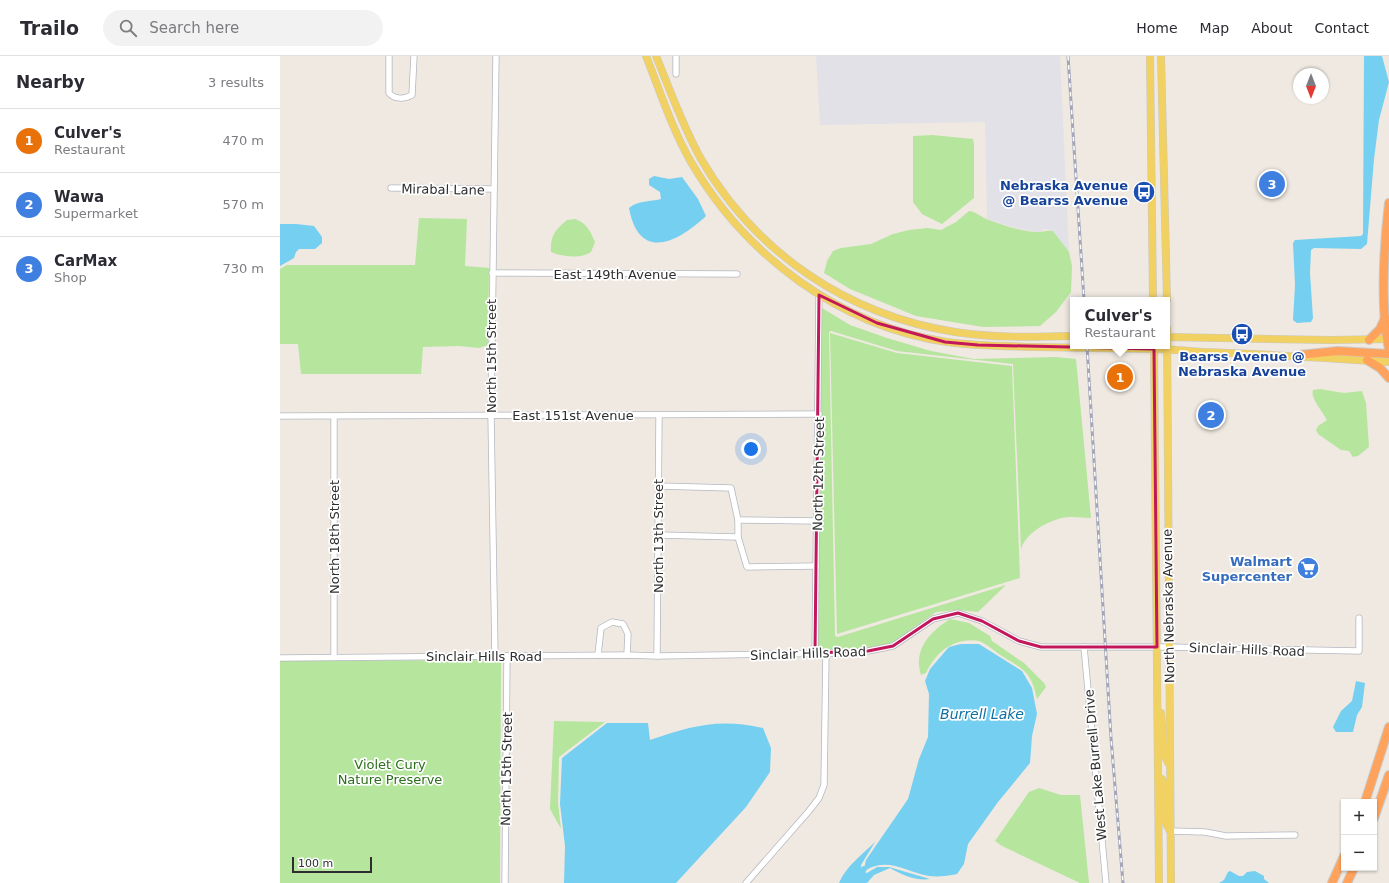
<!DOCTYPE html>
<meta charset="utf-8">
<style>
body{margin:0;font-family:"DejaVu Sans",sans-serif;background:#f2f2f3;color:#2b2b33}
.controls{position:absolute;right:12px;bottom:12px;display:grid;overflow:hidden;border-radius:0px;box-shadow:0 1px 3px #0004}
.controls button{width:36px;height:36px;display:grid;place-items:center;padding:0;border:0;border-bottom:1px solid #e1e1e2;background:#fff;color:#2b2b33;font:20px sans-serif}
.compass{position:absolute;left:1013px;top:12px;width:36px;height:36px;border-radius:50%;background:#fff;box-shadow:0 1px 3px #0004;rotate:180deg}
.scale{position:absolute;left:12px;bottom:10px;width:80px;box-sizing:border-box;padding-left:4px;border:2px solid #2e2e2e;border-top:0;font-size:11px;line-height:14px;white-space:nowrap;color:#2e2e2e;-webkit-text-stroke:3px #fff;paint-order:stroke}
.you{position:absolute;left:471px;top:393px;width:14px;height:14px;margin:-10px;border:3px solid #fff;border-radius:50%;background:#1a73e8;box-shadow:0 0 0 6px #1a73e833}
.badge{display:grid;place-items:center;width:26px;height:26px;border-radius:50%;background:#4264fb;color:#fff;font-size:13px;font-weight:700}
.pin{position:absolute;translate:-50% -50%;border:2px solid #fff;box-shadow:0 1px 4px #0006}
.popup{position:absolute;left:790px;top:241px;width:100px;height:52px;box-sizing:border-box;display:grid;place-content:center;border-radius:0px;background:#fff;filter:drop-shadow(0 1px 3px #0005);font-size:13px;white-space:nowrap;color:#7c7c81}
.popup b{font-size:15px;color:#2b2b33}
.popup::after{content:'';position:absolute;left:50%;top:100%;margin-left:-8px;border:8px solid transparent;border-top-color:#fff}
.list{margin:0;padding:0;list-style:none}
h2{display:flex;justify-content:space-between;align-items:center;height:52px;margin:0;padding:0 16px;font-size:17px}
h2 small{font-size:13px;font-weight:400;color:#7c7c81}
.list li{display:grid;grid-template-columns:26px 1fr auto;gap:12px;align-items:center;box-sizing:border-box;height:64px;padding:0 16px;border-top:1px solid #e1e1e2}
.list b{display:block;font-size:15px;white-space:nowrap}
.list p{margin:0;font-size:13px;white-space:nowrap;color:#7c7c81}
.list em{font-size:13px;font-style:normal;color:#7c7c81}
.icon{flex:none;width:22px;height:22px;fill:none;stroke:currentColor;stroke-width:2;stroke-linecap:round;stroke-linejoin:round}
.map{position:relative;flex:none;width:1109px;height:827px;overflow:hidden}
header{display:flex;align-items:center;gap:24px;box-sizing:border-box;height:56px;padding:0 20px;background:#fff;border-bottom:1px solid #e1e1e2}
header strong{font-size:19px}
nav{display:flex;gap:22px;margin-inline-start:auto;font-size:14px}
.search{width:280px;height:36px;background:#f2f2f3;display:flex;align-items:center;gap:10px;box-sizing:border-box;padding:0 14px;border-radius:22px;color:#7c7c81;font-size:15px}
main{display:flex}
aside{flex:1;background:#fff}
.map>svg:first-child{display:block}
</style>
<header>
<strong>Trailo</strong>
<div class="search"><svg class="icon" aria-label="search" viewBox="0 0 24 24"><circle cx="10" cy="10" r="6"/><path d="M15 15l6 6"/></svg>Search here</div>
<nav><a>Home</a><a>Map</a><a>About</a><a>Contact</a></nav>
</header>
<main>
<aside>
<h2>Nearby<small>3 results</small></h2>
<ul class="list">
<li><span class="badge" style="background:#e8710a">1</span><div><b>Culver's</b><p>Restaurant</p></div><em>470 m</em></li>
<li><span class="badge" style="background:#3f7fe0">2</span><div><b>Wawa</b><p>Supermarket</p></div><em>570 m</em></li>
<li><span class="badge" style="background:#3f7fe0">3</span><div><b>CarMax</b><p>Shop</p></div><em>730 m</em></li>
</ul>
</aside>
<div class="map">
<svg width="1109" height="827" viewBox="0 0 1109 827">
<rect width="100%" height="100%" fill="#efe9e1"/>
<path fill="#e3e1e8" d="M536 0H780L789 198 773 175 766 173 758 176 735 172 707 163 705 66 540 69Z"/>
<g fill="#b6e59e">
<path d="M652 79 693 83 694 88V142L662 168 642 158 633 146V80Z"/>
<path d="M689 155C695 155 702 162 709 164 722 169 743 176 757 176 763 176 767 174 773 175L789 196 792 210 791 236 776 256 760 270 703 271 636 260 570 233 544 217 547 205 553 195 561 192 591 188 613 178 629 174 648 172 661 174 676 166Z"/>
<path d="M139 162 187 163 185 210 209 212 208 289 199 292 179 290 143 291 141 318H21L18 288H0V213L7 209H135Z"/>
<path d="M295 163C307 167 310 175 315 186L311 196C300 203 283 201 271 196 270 180 275 174 287 164Z"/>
<path d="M542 252 570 269 607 282 651 295 694 303 776 301 796 303 811 462C802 462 791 460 782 462 766 466 746 477 741 493L733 308 617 295 551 275 549 276 555 580 558 581 726 529 698 556 678 554 656 556 612 587 582 593 538 594Z"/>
<path d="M550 277 617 297 732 310 740 522 557 578Z"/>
<path d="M1040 333 1064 337 1082 335 1086 347 1089 391 1078 400 1073 401 1069 395 1061 394 1038 378 1036 374 1038 370 1047 364C1043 356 1030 342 1033 334Z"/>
<path d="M670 563 689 567 710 580 712 585 744 607 764 627 766 631 757 643C751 615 744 614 722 600 715 596 706 587 699 585 674 581 656 596 646 617L641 619C633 593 650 576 670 563Z"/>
<path d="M218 604 221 607 220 827H0V605Z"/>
<path d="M274 665 325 666 279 701 278 747 281 773 270 753Z"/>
<path d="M759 732 781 739H800L809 827H800L722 790 715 785 749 736Z"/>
</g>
<g fill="#75cff0">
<path d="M1084 0H1102L1109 26 1099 64 1094 103 1087 188 1081 193 1034 192 1031 194 1030 217 1033 262 1031 266 1017 267 1013 264 1015 229 1013 187 1015 184 1081 180 1083 178Z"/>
<path d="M374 120 389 123 402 121 418 143 426 160C397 187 359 206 349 152 358 144 370 146 381 143L380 136 369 129V123Z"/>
<path d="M0 168H16L34 170 42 181V187L35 193H19L16 196 14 202 0 210Z"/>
<path d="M681 588H699L742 615 752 632 757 658 752 680 750 707 718 746 688 788 684 808 677 818C668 820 658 821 649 820 626 816 608 801 586 814L584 813 586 804 628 743 639 703 648 681 649 638 645 625 650 613 669 591Z"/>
<path d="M1076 625 1085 627 1082 651 1077 659 1073 676H1056L1053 671 1061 655 1072 645Z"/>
<path d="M327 667H368L370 684C412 670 438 662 483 672L491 692 490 716 466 751 396 827H284L285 790 280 748 282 702Z"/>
<path d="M595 786 581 809 582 815 587 817 597 811H609L650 823C636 825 622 819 610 812L594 819 587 827H559C567 809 582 799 595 786Z"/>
<path d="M950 815 959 820H963L967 816 975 815 984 820V823L989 827H939L944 824 948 816Z"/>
</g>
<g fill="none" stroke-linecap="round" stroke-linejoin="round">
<path stroke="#75cff0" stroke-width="5.5" d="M573 827 584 813"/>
<g stroke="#b4b7c1" stroke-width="7">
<g id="minor">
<path d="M109 0V37C115 44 125 43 132 39L134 0"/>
<path d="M396 0V18"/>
<path d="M111 132 214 133"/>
<path d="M212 217 457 218"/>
<path d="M0 360 539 358"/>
<path d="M54 361V601"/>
<path d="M379 430 451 432 458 464V481L467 511 536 510"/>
<path d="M458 464 537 465"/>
<path d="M379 479 458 481"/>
<path d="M804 591 826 827"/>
<path d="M535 597 539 239"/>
<path d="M318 599 321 572 332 566 343 568 348 578 347 599"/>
<path d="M215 600 211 359 216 0"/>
<path d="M377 600 379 360"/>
<path d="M0 602 347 599 377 600 566 597 588 595 613 590 653 563 678 557 702 565 739 585 761 591H888L1079 595V562"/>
<path d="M890 775 925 776 946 780 1015 779"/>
<path d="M225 827 227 600"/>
<path d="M466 827 529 755 539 742 544 729 546 597"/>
</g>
</g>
<g stroke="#c9c9c9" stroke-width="8">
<g id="major">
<path d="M366 0C380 35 392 73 411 106 465 199 559 270 667 286 696 290 726 290 755 291 795 292 835 292 875 293 891 293 907 295 923 296 985 298 1047 302 1109 306"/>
<path d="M376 0C390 34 403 71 421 103 476 197 567 259 675 276 713 282 754 281 793 280"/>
<path d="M870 0 873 244"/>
<path d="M881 0 887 244"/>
<path d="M887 272 891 827"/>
<path d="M887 281 1050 284 1109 283"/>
<path d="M874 290 879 827"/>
<path d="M881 657 884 698 888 707"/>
<path d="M878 721 882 723 884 727 885 766 890 775"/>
</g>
</g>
<g stroke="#c9c9c9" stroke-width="10">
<g id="highway">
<path d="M1109 147C1104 188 1100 253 1109 293"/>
<path d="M1089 284 1100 273 1105 262"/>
<path d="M1019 299 1058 295 1109 298"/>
<path d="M1087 304 1100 312 1109 322"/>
<path d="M1085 746 1109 671"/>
<path d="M1094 762 1109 719"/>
<path d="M1052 827 1064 800"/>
<path d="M1067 827 1074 812"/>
</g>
</g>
<use href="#minor" stroke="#fff" stroke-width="5.5"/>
<use href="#major" stroke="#f2d163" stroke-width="7"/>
<use href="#highway" stroke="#ffa35c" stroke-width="8"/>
<g stroke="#a3a6b8" stroke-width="3">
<g id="rail">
<path d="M788 0 804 244"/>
<path d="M807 290 831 682 843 827"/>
</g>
</g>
<use href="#rail" stroke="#fff" stroke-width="1.5" stroke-dasharray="4.5" stroke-linecap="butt"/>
</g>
<path fill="none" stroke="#c2185b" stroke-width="3" stroke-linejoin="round" d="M539 239 597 267 665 286 698 289 874 293 877 591H761L739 585 702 565 678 557 653 563 613 590 588 595 535 597Z"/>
<defs>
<g id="bus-disc" transform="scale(1.15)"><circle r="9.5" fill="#1a4fb4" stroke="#fff"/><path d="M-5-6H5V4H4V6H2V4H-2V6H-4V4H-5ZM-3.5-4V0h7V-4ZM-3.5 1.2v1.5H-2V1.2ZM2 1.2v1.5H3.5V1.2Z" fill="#fff"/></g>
<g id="supermarket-disc" transform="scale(1.15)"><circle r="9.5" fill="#3f7fe0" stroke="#fff"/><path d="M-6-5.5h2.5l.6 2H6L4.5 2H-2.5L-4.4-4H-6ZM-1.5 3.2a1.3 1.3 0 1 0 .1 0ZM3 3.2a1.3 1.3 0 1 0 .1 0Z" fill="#fff"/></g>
</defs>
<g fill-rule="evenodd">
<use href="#bus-disc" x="864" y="136"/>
<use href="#bus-disc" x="962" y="278"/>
<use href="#supermarket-disc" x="1028" y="512"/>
</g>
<g text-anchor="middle" stroke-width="3.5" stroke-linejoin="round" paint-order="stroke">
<g font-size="13" font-weight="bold" fill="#164399" stroke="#fff" text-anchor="end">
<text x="848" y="134">Nebraska Avenue<tspan x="848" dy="15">@ Bearss Avenue</tspan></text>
<text x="962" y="305" text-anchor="middle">Bearss Avenue @<tspan x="962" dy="15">Nebraska Avenue</tspan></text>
</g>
<g font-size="13" fill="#2e2e2e" stroke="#fff">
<text transform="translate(163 133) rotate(1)" y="5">Mirabal Lane</text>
<text x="335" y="223">East 149th Avenue</text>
<text transform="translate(211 300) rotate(-90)" y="5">North 15th Street</text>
<text x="293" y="364">East 151st Avenue</text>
<text transform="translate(538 418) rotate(-89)" y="5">North 12th Street</text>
<text transform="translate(378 480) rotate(-90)" y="5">North 13th Street</text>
<text transform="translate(54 481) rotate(-90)" y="5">North 18th Street</text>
<text transform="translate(888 550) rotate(-91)" y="5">North Nebraska Avenue</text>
<text transform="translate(967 593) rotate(2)" y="5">Sinclair Hills Road</text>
<text transform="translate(528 597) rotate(-2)" y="5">Sinclair Hills Road</text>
<text x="204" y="605">Sinclair Hills Road</text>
<text transform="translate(815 709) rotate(-95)" y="5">West Lake Burrell Drive</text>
<text transform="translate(226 713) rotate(-89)" y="5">North 15th Street</text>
</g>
<g font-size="13" font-weight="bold" fill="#366cbe" stroke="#fff" text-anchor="end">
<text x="1012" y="510">Walmart<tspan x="1012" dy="15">Supercenter</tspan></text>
</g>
<g font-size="13" fill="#2c6e1b" stroke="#fff">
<text x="110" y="713">Violet Cury<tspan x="110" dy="15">Nature Preserve</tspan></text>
</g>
<g font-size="14" font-style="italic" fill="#0d6fa3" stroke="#fff">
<text x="702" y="663">Burrell Lake</text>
</g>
</g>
</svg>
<div class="controls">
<button>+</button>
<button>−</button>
</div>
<svg class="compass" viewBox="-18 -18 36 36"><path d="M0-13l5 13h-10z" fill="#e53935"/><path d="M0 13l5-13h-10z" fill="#7c7c81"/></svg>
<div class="scale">100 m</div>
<div class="you"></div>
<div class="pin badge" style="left:840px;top:321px;background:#e8710a">1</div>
<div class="popup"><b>Culver's</b>Restaurant</div>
<div class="pin badge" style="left:931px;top:359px;background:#3f7fe0">2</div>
<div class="pin badge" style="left:992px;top:128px;background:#3f7fe0">3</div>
</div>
</main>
